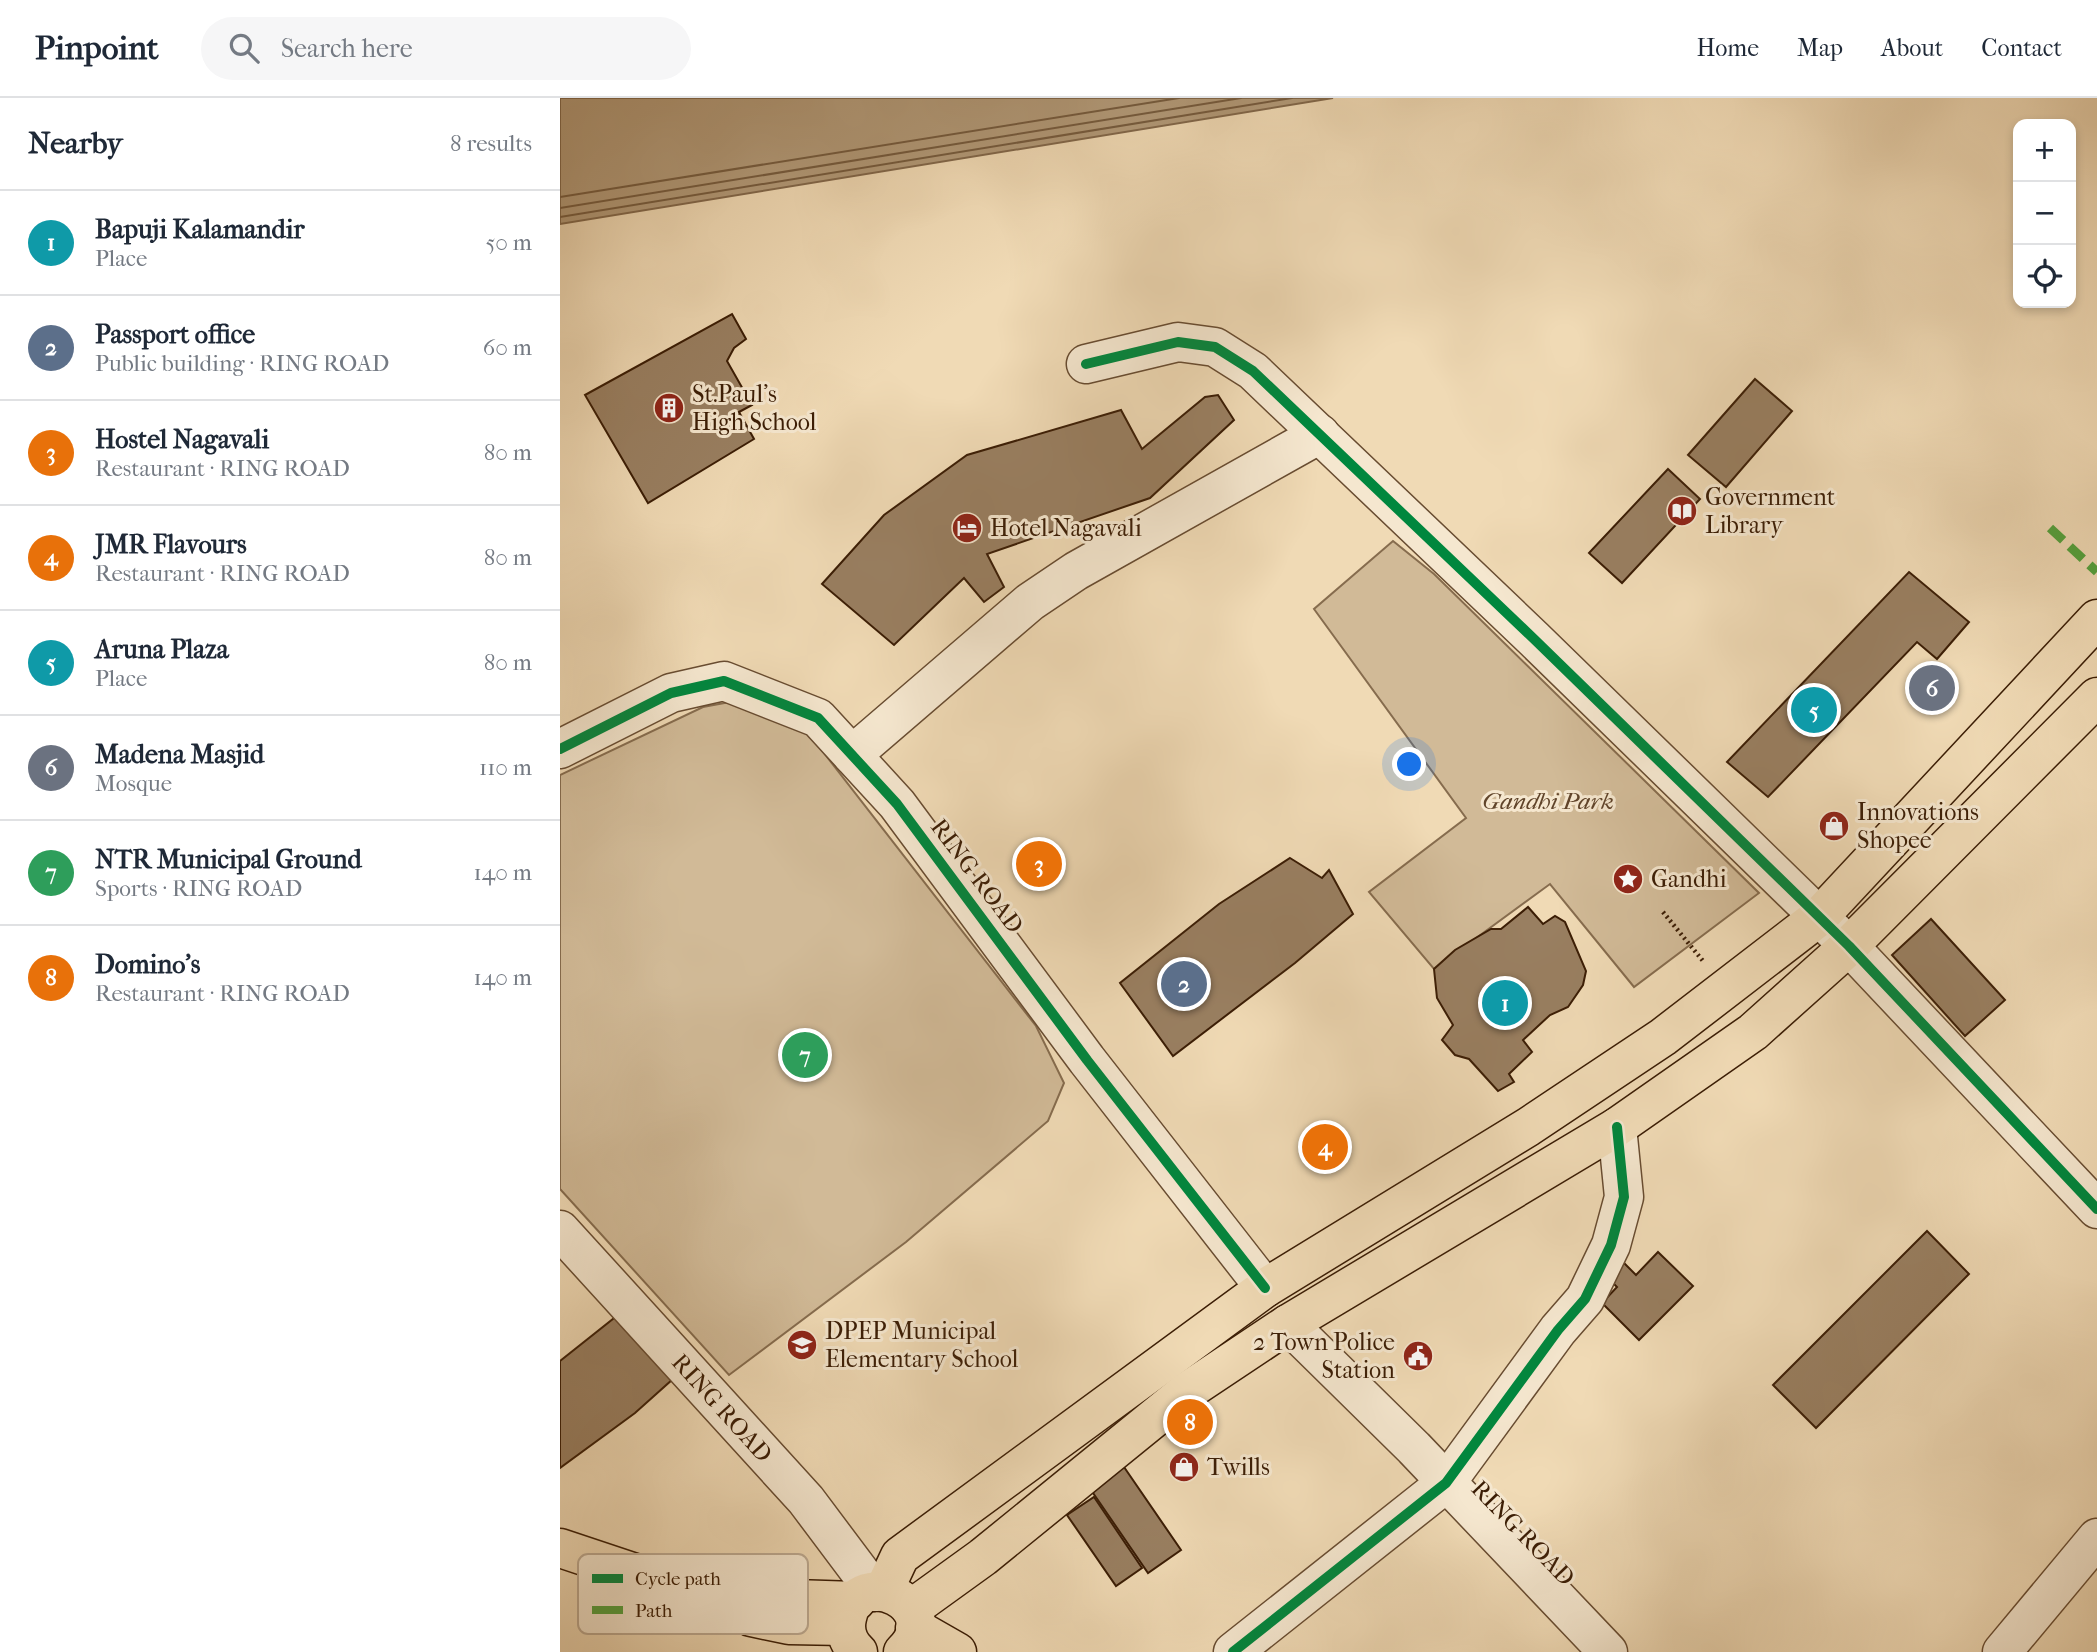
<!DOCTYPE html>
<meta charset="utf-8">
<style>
body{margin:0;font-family:"IM FELL French Canon",serif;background:#f6f6f7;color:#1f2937}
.controls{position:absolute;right:21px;top:21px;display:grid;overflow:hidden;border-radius:14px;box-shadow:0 4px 10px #0003}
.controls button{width:63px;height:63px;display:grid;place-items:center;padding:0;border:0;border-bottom:2px solid #e0e1e3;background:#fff;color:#1f2937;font:35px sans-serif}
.you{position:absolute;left:850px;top:667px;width:24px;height:24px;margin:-18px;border:5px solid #fff;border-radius:50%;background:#1a73e8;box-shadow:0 0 0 10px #1a73e833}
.badge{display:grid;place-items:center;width:46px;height:46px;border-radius:50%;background:#0f766e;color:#fff;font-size:23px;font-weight:700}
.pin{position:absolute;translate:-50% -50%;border:4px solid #fff;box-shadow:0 2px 7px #0006}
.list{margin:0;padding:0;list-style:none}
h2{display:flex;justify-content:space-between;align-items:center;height:91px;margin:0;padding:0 28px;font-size:30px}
h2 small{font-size:23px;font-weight:400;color:#747a83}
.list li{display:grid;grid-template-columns:46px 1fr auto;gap:21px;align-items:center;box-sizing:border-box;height:105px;padding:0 28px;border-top:2px solid #e0e1e3}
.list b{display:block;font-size:26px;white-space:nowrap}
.list p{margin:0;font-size:23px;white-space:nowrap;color:#747a83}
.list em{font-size:23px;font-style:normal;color:#747a83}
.icon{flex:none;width:38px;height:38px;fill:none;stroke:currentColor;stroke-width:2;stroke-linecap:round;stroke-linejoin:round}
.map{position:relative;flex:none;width:1537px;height:1554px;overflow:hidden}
header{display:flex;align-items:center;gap:42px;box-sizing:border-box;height:98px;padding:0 35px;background:#fff;border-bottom:2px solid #e0e1e3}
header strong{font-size:33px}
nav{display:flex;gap:38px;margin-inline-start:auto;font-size:24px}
.search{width:490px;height:63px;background:#f6f6f7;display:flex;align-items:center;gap:18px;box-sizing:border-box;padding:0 24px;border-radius:38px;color:#747a83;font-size:26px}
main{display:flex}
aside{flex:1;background:#fff}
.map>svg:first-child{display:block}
</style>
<header>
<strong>Pinpoint</strong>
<div class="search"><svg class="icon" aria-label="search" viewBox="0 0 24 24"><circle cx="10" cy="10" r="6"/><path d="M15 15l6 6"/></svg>Search here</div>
<nav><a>Home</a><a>Map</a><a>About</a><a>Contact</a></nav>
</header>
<main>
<aside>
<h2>Nearby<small>8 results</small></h2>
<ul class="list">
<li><span class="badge" style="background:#0f9aa8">1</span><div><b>Bapuji Kalamandir</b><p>Place</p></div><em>50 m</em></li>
<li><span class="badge" style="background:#5c6f8a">2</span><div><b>Passport office</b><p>Public building · RING ROAD</p></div><em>60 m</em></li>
<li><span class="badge" style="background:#e8710a">3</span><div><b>Hostel Nagavali</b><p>Restaurant · RING ROAD</p></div><em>80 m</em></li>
<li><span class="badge" style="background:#e8710a">4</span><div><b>JMR Flavours</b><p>Restaurant · RING ROAD</p></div><em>80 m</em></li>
<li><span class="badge" style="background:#0f9aa8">5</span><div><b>Aruna Plaza</b><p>Place</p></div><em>80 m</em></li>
<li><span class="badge" style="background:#6b7280">6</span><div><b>Madena Masjid</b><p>Mosque</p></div><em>110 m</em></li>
<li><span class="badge" style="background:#2e9e5b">7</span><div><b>NTR Municipal Ground</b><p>Sports · RING ROAD</p></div><em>140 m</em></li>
<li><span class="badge" style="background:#e8710a">8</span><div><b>Domino's</b><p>Restaurant · RING ROAD</p></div><em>140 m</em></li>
</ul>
</aside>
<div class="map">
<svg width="1537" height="1554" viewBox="0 0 1537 1554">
<rect width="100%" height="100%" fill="#f0dab5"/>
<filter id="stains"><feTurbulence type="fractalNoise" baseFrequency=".00286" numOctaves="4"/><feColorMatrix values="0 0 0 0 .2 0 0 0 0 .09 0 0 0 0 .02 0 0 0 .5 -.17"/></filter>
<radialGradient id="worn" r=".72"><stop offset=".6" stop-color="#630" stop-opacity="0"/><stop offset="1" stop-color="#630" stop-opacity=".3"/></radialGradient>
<g fill="#d1ba97" stroke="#866c4e" stroke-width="2">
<path d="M833 443 874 476 1199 795 1074 889 990 786 874 871 809 794 906 720 754 511Z"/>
<path d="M186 601 243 628 476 928 504 985 488 1023 346 1144 169 1277 0 1091V677L143 609Z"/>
</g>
<path fill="#b29a79" stroke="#82684b" stroke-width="2" d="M0 0H773L0 126Z"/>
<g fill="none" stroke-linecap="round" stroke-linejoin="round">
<g stroke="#765c3f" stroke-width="2">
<path d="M0 99 619 0"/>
<path d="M0 110 681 0"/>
<path d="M0 119 732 0"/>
</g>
</g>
<g fill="#997f61" stroke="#3b1d05" stroke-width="2">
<path d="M172 216 186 241 174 250 167 263 192 307 179 314 194 341 88 405 25 297Z"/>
<path d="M1195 281 1232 313 1166 389 1128 357Z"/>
<path d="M658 297 674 322 590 400 427 456 444 489 424 504 404 480 334 547 262 486 324 417 407 357 561 312 582 351 645 299Z"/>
<path d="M1108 371 1140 401 1062 485 1029 455Z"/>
<path d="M1349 474 1409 524 1377 561 1357 544 1208 699 1167 664Z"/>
<path d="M730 760 762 780 769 772 793 816 735 865 613 958 560 885 659 806Z"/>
<path d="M968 809 983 826 995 818 1005 824 1026 873 1023 887 1008 909 990 917 963 942 972 954 949 976 954 984 938 993 909 961 895 957 882 942 893 927 877 900 874 871 895 852 931 831H941Z"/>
<path d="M1371 821 1445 902 1405 938 1332 857Z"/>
<path d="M1367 1133 1409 1176 1256 1330 1213 1287Z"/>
<path d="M1098 1154 1133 1188 1079 1242 1042 1205 1057 1189 1044 1176 1060 1161 1076 1177Z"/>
<path d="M63 1213 114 1280 75 1315 0 1370V1263Z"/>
<path d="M564 1369 621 1452 588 1475 531 1392Z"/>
<path d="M534 1399 582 1470 556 1488 507 1417Z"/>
</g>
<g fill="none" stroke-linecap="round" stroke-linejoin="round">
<g stroke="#684c31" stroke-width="41">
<g id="minor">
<path d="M526 266 618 244 655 249 693 273 974 541 1289 848 1537 1111"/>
<path d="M0 651 111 595 164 583 258 620 337 706 527 962 705 1190"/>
<path d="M292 657 470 504 516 473 760 336"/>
<path d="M0 1132 246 1402 315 1494"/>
<path d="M728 1226 854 1350 1048 1554"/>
<path d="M673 1554 886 1385 998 1232 1025 1201 1051 1147 1064 1099 1057 1029"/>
<path d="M1442 1554 1537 1440"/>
</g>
</g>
<g stroke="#3b1d05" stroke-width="41">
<g id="major">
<path d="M0 1450 81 1477 234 1501 296 1503"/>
<path d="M324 1492 340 1458 705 1190 968 1029 1103 939 1259 819 1537 521"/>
<path d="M351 1511 423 1459 626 1294 728 1226 1057 1029 1193 934 1289 848 1537 599"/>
<path d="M191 1519 229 1527 285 1528"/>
<path d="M355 1530 397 1554"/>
<path d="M298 1554C288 1545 284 1533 287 1520 297 1463 390 1509 343 1554"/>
</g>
</g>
<path stroke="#3b1d05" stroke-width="4.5" stroke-dasharray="2 3.5" stroke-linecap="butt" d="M1103 814 1143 863"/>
<use href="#minor" stroke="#f5e7cf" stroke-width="38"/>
<use href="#major" stroke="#f0dab5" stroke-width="38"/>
<path stroke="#54a23d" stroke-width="9" stroke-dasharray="18 9" stroke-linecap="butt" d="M1490 430 1537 474"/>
<g stroke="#f5e7cf" stroke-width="15">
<g id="cycleway">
<path d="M526 266 618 244 655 249 693 273 974 541 1289 848 1537 1111"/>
<path d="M0 651 111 595 164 583 258 620 337 706 527 962 705 1190"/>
<path d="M673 1554 886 1385 998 1232 1025 1201 1051 1147 1064 1099 1057 1029"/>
</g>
</g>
<use href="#cycleway" stroke="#00873e" stroke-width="10"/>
</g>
<defs>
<g id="building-disc" transform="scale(1.575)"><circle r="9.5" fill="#8f2418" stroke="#f5e7cf"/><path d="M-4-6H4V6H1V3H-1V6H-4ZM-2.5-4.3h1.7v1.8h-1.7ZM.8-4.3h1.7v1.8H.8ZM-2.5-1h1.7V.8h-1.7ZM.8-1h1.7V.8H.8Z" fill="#fff"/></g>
<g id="library-disc" transform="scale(1.575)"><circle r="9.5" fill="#8f2418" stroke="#f5e7cf"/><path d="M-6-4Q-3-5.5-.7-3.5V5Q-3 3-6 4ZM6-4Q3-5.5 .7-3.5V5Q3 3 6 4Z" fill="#fff"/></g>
<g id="hotel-disc" transform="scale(1.575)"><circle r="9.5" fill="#8f2418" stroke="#f5e7cf"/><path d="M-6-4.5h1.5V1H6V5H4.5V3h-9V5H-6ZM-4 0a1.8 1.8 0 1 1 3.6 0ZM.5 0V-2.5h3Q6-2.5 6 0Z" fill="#fff"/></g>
<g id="shop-disc" transform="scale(1.575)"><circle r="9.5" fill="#8f2418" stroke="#f5e7cf"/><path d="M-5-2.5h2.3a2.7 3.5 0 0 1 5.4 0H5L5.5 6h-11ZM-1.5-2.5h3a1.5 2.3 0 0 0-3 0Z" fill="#fff"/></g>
<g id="sight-disc" transform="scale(1.575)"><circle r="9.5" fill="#8f2418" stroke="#f5e7cf"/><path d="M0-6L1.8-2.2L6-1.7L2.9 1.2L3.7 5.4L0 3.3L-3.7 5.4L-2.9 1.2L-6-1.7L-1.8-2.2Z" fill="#fff"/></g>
<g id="school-disc" transform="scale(1.575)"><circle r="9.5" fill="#8f2418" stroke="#f5e7cf"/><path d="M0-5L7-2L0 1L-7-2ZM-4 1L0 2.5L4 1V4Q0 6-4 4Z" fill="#fff"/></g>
<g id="civic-disc" transform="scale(1.575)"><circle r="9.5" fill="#8f2418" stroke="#f5e7cf"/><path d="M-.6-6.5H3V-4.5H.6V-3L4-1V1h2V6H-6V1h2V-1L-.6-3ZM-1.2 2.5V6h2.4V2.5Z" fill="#fff"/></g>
</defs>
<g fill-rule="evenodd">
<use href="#building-disc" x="109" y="310"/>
<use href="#library-disc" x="1122" y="413"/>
<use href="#hotel-disc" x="407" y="430"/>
<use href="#shop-disc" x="1274" y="728"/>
<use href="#sight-disc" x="1068" y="781"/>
<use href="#school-disc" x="242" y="1247"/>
<use href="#civic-disc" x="858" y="1258"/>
<use href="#shop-disc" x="624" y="1369"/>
</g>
<g text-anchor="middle" stroke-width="6" stroke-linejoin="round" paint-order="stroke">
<g font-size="24" fill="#3b1d05" stroke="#f5e7cf" text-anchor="start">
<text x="132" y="304">St.Paul's<tspan x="132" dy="28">High School</tspan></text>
<text x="1145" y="407">Government<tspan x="1145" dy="28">Library</tspan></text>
<text x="430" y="438">Hotel Nagavali</text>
<text x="1297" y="722">Innovations<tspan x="1297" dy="28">Shopee</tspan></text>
<text x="1091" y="789">Gandhi</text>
<text x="265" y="1241">DPEP Municipal<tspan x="265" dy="28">Elementary School</tspan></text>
<text x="835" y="1252" text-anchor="end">2 Town Police<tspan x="835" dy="28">Station</tspan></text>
<text x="647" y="1377">Twills</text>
</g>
<g font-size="24" font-style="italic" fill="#60442a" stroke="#f5e7cf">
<text x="988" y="711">Gandhi Park</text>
</g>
<g font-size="24" fill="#3b1d05" stroke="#f5e7cf">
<text transform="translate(417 778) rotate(53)" y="8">RING ROAD</text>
<text transform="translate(162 1310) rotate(48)" y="8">RING ROAD</text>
<text transform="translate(963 1435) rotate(46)" y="8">RING ROAD</text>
</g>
</g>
<rect x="18" y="1456" width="230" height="80" rx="10" fill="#f5e7cf" stroke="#bdaa92" stroke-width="2"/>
<rect x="32" y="1476" width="31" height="9" fill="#00873e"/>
<rect x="32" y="1508" width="31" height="8" fill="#54a23d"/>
<g font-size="19" fill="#3b1d05">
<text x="75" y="1487">Cycle path</text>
<text x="75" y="1519">Path</text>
</g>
<rect width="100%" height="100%" filter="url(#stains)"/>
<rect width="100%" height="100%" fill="url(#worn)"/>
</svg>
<div class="controls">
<button>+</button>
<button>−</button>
<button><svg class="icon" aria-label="locate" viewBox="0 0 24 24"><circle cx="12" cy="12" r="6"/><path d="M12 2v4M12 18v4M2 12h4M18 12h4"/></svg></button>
</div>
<div class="you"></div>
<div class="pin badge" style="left:945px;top:905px;background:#0f9aa8">1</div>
<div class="pin badge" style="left:624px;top:886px;background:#5c6f8a">2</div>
<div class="pin badge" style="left:479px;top:766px;background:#e8710a">3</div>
<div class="pin badge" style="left:765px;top:1049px;background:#e8710a">4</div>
<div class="pin badge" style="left:1254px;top:612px;background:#0f9aa8">5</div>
<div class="pin badge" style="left:1372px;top:590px;background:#6b7280">6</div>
<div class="pin badge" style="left:245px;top:957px;background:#2e9e5b">7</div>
<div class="pin badge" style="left:630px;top:1324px;background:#e8710a">8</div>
</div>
</main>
